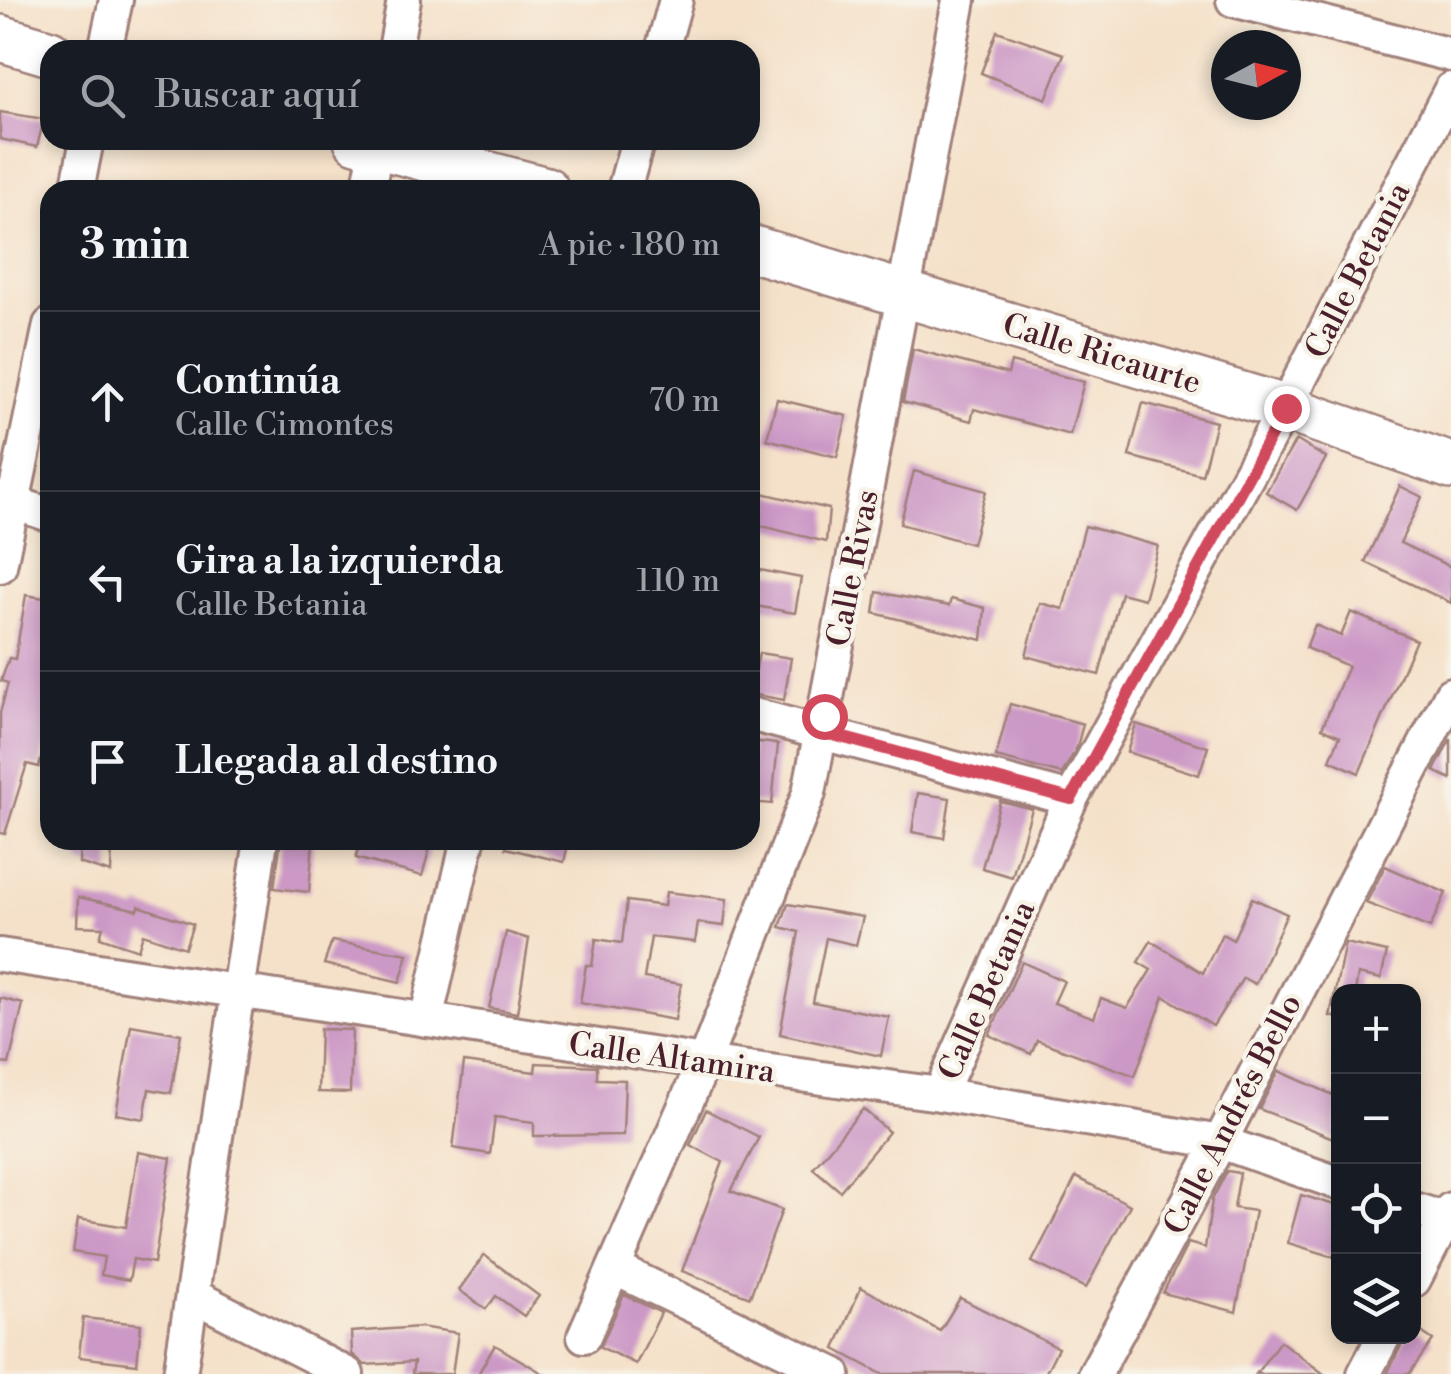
<!DOCTYPE html>
<html lang="es">
<meta charset="utf-8">
<style>
body{margin:0;font-family:"Libre Bodoni",serif;background:#242831;color:#f1f3f6}
.controls{position:absolute;right:30px;bottom:30px;display:grid;overflow:hidden;border-radius:20px;box-shadow:0 5px 15px #0003}
.controls button{width:90px;height:90px;display:grid;place-items:center;padding:0;border:0;border-bottom:2px solid #363941;background:#171b24;color:#f1f3f6;font:50px sans-serif}
.compass{position:absolute;left:1211px;top:30px;width:90px;height:90px;border-radius:50%;background:#171b24;box-shadow:0 5px 15px #0003;rotate:83deg}
.stop{position:absolute;width:30px;height:30px;margin:-22px;border:8px solid #d1495b;border-radius:50%;background:#fff}
.stop.end{background:#d1495b;border-color:#fff;box-shadow:0 2px 10px #0008}
.list{margin:0;padding:0;list-style:none}
h2{display:flex;justify-content:space-between;align-items:center;height:130px;margin:0;padding:0 40px;font-size:42px}
h2 small{font-size:32px;font-weight:400;color:#9ea1a6}
.list li{display:grid;grid-template-columns:65px 1fr auto;gap:30px;align-items:center;box-sizing:border-box;height:180px;padding:0 40px;border-top:2px solid #363941}
.list b{display:block;font-size:38px;white-space:nowrap}
.list p{margin:0;font-size:32px;white-space:nowrap;color:#9ea1a6}
.list em{font-size:32px;font-style:normal;color:#9ea1a6}
.icon{flex:none;width:55px;height:55px;fill:none;stroke:currentColor;stroke-width:2;stroke-linecap:round;stroke-linejoin:round}
.map{position:relative;flex:none;width:1451px;height:1374px;overflow:hidden}
.search{position:absolute;background:#171b24;box-shadow:0 5px 15px #0003;left:40px;top:40px;width:720px;height:110px;display:flex;align-items:center;gap:25px;box-sizing:border-box;padding:0 35px;border-radius:30px;color:#9ea1a6;font-size:38px}
.panel{position:absolute;background:#171b24;box-shadow:0 5px 15px #0003;left:40px;top:180px;width:720px;height:670px;border-radius:30px}
.map>svg:first-child{display:block}
</style>
<div class="map">
<svg width="1451" height="1374" viewBox="0 0 1451 1374">
<rect width="100%" height="100%" fill="#f7f3e8"/>
<filter id="ink" filterUnits="userSpaceOnUse"><feTurbulence type="fractalNoise" baseFrequency=".01" numOctaves="2"/><feDisplacementMap in="SourceGraphic" scale="20" xChannelSelector="R" yChannelSelector="G"/><feConvolveMatrix kernelMatrix="1 2 1 2 8 2 1 2 1" color-interpolation-filters="sRGB"/></filter>
<filter id="wash" filterUnits="userSpaceOnUse"><feTurbulence type="fractalNoise" baseFrequency=".0048" numOctaves="4" result="noise"/><feDisplacementMap in="SourceGraphic" scale="40" xChannelSelector="R" yChannelSelector="G"/><feGaussianBlur stdDeviation="2.25" result="paint"/><feColorMatrix in="noise" values="0 0 0 0 0 0 0 0 0 0 0 0 0 0 0 0 0 1.4 0 .05"/><feComposite in="paint" operator="in"/></filter>
<g filter="url(#wash)">
<rect width="100%" height="100%" fill="#f5e1c9"/>
<g id="blocks">
<g fill="#cc98c6">
<path d="M997 31 1064 54 1046 99 981 73Z"/>
<path d="M0 112 44 119 37 147 0 139Z"/>
<path d="M913 349 1008 374 1011 362 1084 382 1070 435 974 409 971 421 903 402Z"/>
<path d="M777 399 847 416 837 457 767 439Z"/>
<path d="M1143 403 1216 422 1202 475 1129 456Z"/>
<path d="M1296 440 1326 458 1297 510 1266 492Z"/>
<path d="M914 471 986 491 972 544 900 524Z"/>
<path d="M1400 486 1422 497 1400 543 1451 567V603L1365 562Z"/>
<path d="M750 490 829 509 826 542 750 523Z"/>
<path d="M1085 526 1158 546 1144 599 1121 593 1099 675 1026 656 1040 603 1063 609Z"/>
<path d="M750 568 801 578 795 613 750 605Z"/>
<path d="M877 592 949 606 951 599 985 608 982 640 874 613Z"/>
<path d="M26 595 50 599V727L39 767 27 764 5 834 0 833V713L8 683 1 681 9 658 15 659Z"/>
<path d="M1351 612 1416 640 1359 773 1330 760 1340 736 1322 728 1348 666 1306 648 1315 625 1341 636Z"/>
<path d="M759 653 791 658 784 700 751 694Z"/>
<path d="M1010 704 1083 724 1077 747 1062 774 996 757Z"/>
<path d="M1136 724 1208 747 1199 775 1127 752Z"/>
<path d="M1451 738V779L1434 771Z"/>
<path d="M750 741 778 744 772 804 750 802Z"/>
<path d="M918 793 950 798 944 838 912 832Z"/>
<path d="M1000 801 1032 809 1012 877 982 868Z"/>
<path d="M80 840H112L111 873 79 863Z"/>
<path d="M281 840H313L309 892 274 888Z"/>
<path d="M361 840H432L422 876 356 858Z"/>
<path d="M507 840H569L564 862 506 848Z"/>
<path d="M1385 866 1446 893 1430 928 1366 903Z"/>
<path d="M666 892 727 899 724 926 698 923 695 942 651 937 644 978 681 984 675 1020 580 1003 586 965 592 966 596 939 622 943 627 901 664 906Z"/>
<path d="M78 897 138 910 139 906 193 924 185 948 143 934 138 950 100 937 103 927 77 926Z"/>
<path d="M1252 898 1287 914 1255 984 1243 978 1213 1026 1164 996 1135 1076 1037 1040 1031 1054 989 1035 1022 962 1064 981 1054 1003 1094 1018 1101 998 1127 1008 1151 970 1138 962 1151 941 1203 973 1222 934 1233 940Z"/>
<path d="M788 904 863 917 856 945 826 938 813 1002 889 1017 881 1056 780 1034 799 932 780 927Z"/>
<path d="M506 932 529 939 517 1013 489 1008Z"/>
<path d="M332 941 408 954 400 982 324 964Z"/>
<path d="M1345 943 1387 952 1381 979 1358 974 1355 992H1338V1018L1330 1016Z"/>
<path d="M0 998 23 1004 9 1064 0 1063Z"/>
<path d="M131 1025 181 1034 171 1093 149 1089 144 1119 116 1114Z"/>
<path d="M320 1029 352 1030 350 1093 318 1092Z"/>
<path d="M464 1062 535 1072 536 1063 597 1066V1079L625 1080 623 1135 534 1136V1122L495 1117 490 1154 453 1148Z"/>
<path d="M1279 1071 1338 1097V1140L1259 1109Z"/>
<path d="M863 1109 889 1132 840 1191 813 1168Z"/>
<path d="M706 1110 759 1137 731 1191 782 1210 750 1297 682 1271 723 1162 690 1145Z"/>
<path d="M138 1152 171 1158 154 1263 133 1259 129 1280 101 1275 104 1257 73 1252 78 1219 126 1227Z"/>
<path d="M1227 1171 1240 1173 1234 1208 1255 1211 1236 1312 1163 1293 1188 1243 1205 1248 1212 1200Z"/>
<path d="M1076 1177 1130 1205 1086 1288 1032 1262Z"/>
<path d="M1301 1195 1338 1206V1258L1288 1243Z"/>
<path d="M484 1255 539 1296 524 1316 496 1296 486 1309 459 1290Z"/>
<path d="M861 1287 940 1331 960 1298 1058 1348 1045 1374H882L835 1349Z"/>
<path d="M624 1295 661 1313 636 1364 600 1347Z"/>
<path d="M83 1318 141 1324 137 1364 79 1357Z"/>
<path d="M420 1327 458 1333 452 1374H412L414 1362 365 1365 352 1354 351 1332Z"/>
<path d="M1414 1327 1433 1340 1409 1374H1387L1402 1344 1408 1336H1414Z"/>
<path d="M1280 1341 1324 1374H1256Z"/>
<path d="M495 1345 544 1374H478Z"/>
</g>
</g>
</g>
<g filter="url(#ink)">
<use href="#blocks" fill-opacity="0" stroke="#a0807a" stroke-width="2.5"/>
<g fill="none" stroke-linecap="round" stroke-linejoin="round">
<g stroke="#a0807a" stroke-width="38">
<g id="street">
<path d="M1233 0 1451 55"/>
<path d="M105 50 116 0"/>
<path d="M395 50 404 0"/>
<path d="M662 50 676 0"/>
<path d="M77 190 87 140"/>
<path d="M368 190 378 140"/>
<path d="M624 190 638 140"/>
<path d="M0 498 50 515"/>
<path d="M0 566 50 325"/>
<path d="M750 714 1071 799"/>
<path d="M0 955 704 1062 940 1094 1220 1142 1338 1183"/>
<path d="M426 1020 468 840"/>
<path d="M940 1094 1071 799 1285 408 1451 89"/>
<path d="M1414 1209 1451 1221"/>
<path d="M616 1269 834 1374"/>
<path d="M1414 1280 1451 1209"/>
<path d="M192 1295 347 1374"/>
<path d="M584 1336 704 1062 809 793 959 0"/>
<path d="M180 1374 261 840"/>
<path d="M1095 1374 1220 1142 1451 694"/>
<path d="M1364 1374 1384 1336"/>
</g>
</g>
<g stroke="#a0807a" stroke-width="50">
<g id="secondary">
<path d="M0 38 50 53"/>
<path d="M357 140 546 190"/>
<path d="M750 248 1285 408 1451 466"/>
</g>
</g>
<use href="#street" stroke="#fff" stroke-width="32"/>
<use href="#secondary" stroke="#fff" stroke-width="45"/>
</g>
</g>
<g fill="none" stroke-linecap="round" stroke-linejoin="round" filter="url(#ink)">
<path stroke="#d1495b" stroke-width="12" d="M824 716 822 732 1071 799 1286 408"/>
</g>
<g text-anchor="middle" stroke-width="9" stroke-linejoin="round" paint-order="stroke">
<g font-size="32" fill="#4a1f2b" stroke="#f7f3e8">
<text transform="translate(1357 270) rotate(-63)" y="11">Calle Betania</text>
<text transform="translate(1102 353) rotate(17)" y="11">Calle Ricaurte</text>
<text transform="translate(852 568) rotate(-79)" y="11">Calle Rivas</text>
<text transform="translate(986 990) rotate(-66)" y="11">Calle Betania</text>
<text transform="translate(672 1057) rotate(8)" y="11">Calle Altamira</text>
<text transform="translate(1232 1114) rotate(-63)" y="11">Calle Andrés Bello</text>
</g>
</g>
</svg>
<div class="controls">
<button>+</button>
<button>−</button>
<button><svg class="icon" aria-label="locate" viewBox="0 0 24 24"><circle cx="12" cy="12" r="6"/><path d="M12 2v4M12 18v4M2 12h4M18 12h4"/></svg></button>
<button><svg class="icon" aria-label="layers" viewBox="0 0 24 24"><path d="M12 4l9 5-9 5-9-5zM3 14l9 5 9-5"/></svg></button>
</div>
<svg class="compass" viewBox="-18 -18 36 36"><path d="M0-13l5 13h-10z" fill="#e53935"/><path d="M0 13l5-13h-10z" fill="#9ea1a6"/></svg>
<div class="stop" style="left:824px;top:716px"></div>
<div class="stop end" style="left:1286px;top:408px"></div>
<div class="search"><svg class="icon" aria-label="search" viewBox="0 0 24 24"><circle cx="10" cy="10" r="6"/><path d="M15 15l6 6"/></svg>Buscar aquí</div>
<section class="panel">
<h2>3 min<small>A pie · 180 m</small></h2>
<ul class="list">
<li><svg class="icon" aria-label="ahead" viewBox="0 0 24 24"><path d="M12 20V5M6 11l6-6 6 6"/></svg><div><b>Continúa</b><p>Calle Cimontes</p></div><em>70 m</em></li>
<li><svg class="icon" aria-label="left" viewBox="0 0 24 24"><path d="M17 20v-9H6M10 6l-5 5 5 5"/></svg><div><b>Gira a la izquierda</b><p>Calle Betania</p></div><em>110 m</em></li>
<li><svg class="icon" aria-label="arrive" viewBox="0 0 24 24"><path d="M6 21V4h12l-3 4 3 4H6"/></svg><div><b>Llegada al destino</b></div></li>
</ul>
</section>
</div>
